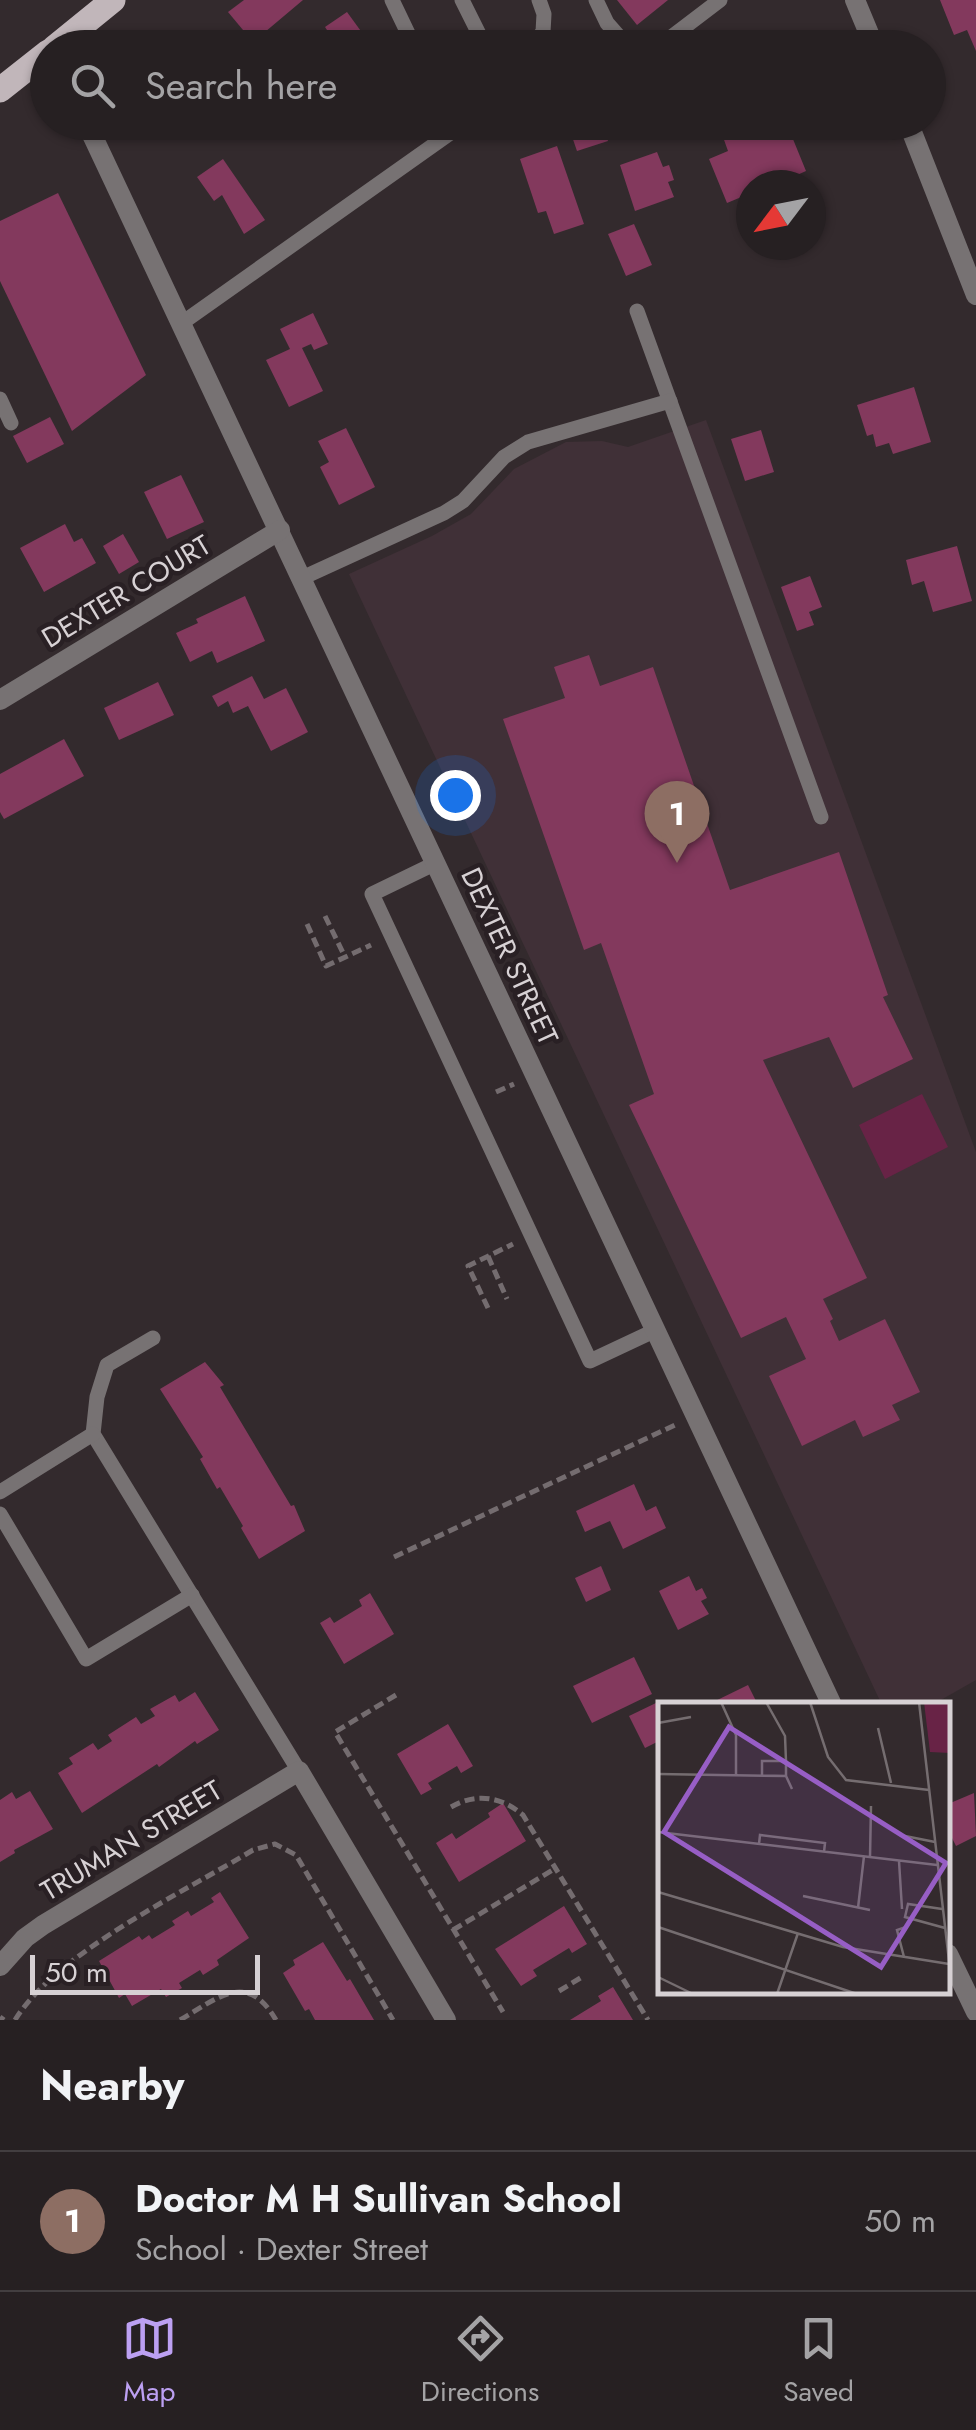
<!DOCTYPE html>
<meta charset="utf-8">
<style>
body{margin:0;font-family:Jost,sans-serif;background:#2e282a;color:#f1f3f6}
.compass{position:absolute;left:736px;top:170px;width:90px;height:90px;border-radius:50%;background:#262022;box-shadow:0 2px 8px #0004;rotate:238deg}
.scale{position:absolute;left:30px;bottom:25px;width:230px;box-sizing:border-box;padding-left:10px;border:5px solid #d7d1d4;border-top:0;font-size:28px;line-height:35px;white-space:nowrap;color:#d7d1d4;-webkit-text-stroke:8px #292024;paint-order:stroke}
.you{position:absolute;left:455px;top:795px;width:35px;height:35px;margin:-25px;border:8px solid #fff;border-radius:50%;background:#1a73e8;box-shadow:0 0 0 15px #1a73e833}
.badge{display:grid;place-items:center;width:65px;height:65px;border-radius:50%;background:#bca0f2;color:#fff;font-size:32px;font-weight:700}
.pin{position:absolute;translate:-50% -82px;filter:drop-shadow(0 2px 5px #0008)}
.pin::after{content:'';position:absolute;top:52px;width:35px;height:30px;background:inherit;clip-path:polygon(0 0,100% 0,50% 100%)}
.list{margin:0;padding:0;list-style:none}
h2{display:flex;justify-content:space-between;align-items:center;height:130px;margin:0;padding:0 40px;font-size:42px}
h2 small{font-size:32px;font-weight:400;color:#a4a3a5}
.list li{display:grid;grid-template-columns:65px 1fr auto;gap:30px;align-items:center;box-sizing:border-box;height:140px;padding:0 40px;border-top:2px solid #423e40}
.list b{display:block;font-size:38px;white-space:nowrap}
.list p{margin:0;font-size:32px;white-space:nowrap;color:#a4a3a5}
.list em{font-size:32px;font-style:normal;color:#a4a3a5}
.icon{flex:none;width:55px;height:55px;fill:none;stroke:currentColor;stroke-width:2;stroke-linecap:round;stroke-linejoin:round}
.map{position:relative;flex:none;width:976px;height:2020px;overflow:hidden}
.search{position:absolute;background:#262022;box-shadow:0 2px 8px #0004;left:30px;right:30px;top:30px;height:110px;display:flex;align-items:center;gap:25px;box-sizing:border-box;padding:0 35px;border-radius:55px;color:#a4a3a5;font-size:38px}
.sheet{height:270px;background:#262022}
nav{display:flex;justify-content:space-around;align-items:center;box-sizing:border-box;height:140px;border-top:2px solid #423e40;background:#262022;font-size:28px;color:#a4a3a5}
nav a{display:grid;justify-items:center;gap:5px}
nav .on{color:#bca0f2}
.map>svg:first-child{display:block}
</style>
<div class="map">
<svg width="976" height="2020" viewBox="0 0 976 2020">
<rect width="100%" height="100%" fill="#332a2d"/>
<path fill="#403037" d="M706 420 976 1152V1680L932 1705H882L349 574 432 536 471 514 514 469 566 442 602 441 628 447Z"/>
<path fill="#682346" d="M922 1094 948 1147 885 1179 859 1125Z"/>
<g fill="#83395d">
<path d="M244 0H303L253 42 228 12Z"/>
<path d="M617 0H668L637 25Z"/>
<path d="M940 0H976V51L967 30 954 35Z"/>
<path d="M347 12 363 34 339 48 325 27Z"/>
<path d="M567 122H602L608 141 577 151Z"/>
<path d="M760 122H786L806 171 775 185H751V193L727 203 709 159 728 151 723 137Z"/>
<path d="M557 146 584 224 554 234 546 211 538 213 520 159Z"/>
<path d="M657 152 663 167 669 165 674 180 668 182 674 197 635 211 620 165Z"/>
<path d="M223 159 265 220 244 234 222 195 214 201 197 177Z"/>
<path d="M58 193 146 375 72 431 0 281V221Z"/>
<path d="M634 224 652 265 626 276 608 234Z"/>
<path d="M313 313 328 344 314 350 311 344 302 348 323 391 289 407 266 360 290 349 280 329Z"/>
<path d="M914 387 931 442 893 454 889 443 876 447 873 434 867 436 857 405Z"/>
<path d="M50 417 64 444 27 463 13 436Z"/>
<path d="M346 428 375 487 339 505 320 467 329 462 318 441Z"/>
<path d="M761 430 774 472 745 481 731 439Z"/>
<path d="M181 475 204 522 167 539 144 492Z"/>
<path d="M65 524 74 542 82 538 96 563 44 592 20 548Z"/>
<path d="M123 534 139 562 119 574 103 546Z"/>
<path d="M957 546 972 601 933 612 924 581 912 585 906 560Z"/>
<path d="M810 576 822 607 809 612 814 625 797 631 781 587Z"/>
<path d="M245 596 265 641 217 663 212 651 190 662 176 633 198 623 196 619Z"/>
<path d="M589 655 600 686 653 667 730 890 839 852 888 995 883 997 913 1059 853 1088 829 1037 763 1060 867 1278 823 1299 833 1319 830 1321 839 1341 885 1319 920 1392 892 1405 900 1420 863 1437 855 1420 802 1446 769 1376 806 1359 786 1317 741 1338 629 1105 654 1094 601 943 584 950 503 719 565 698 554 667Z"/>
<path d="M252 676 264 699 286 688 308 732 271 751 248 706 233 713 228 701 218 707 212 696Z"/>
<path d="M158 682 174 715 119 740 104 708Z"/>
<path d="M64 739 84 776 4 819 0 812V774Z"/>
<path d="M205 1362 224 1385 220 1387 291 1506 294 1505 305 1531 259 1559 241 1528 243 1526 220 1487 217 1489 200 1459 203 1457 160 1389Z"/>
<path d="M634 1484 646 1511 656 1506 666 1528 623 1549 610 1521 585 1532 576 1511Z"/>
<path d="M601 1566 611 1590 586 1602 575 1578Z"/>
<path d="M689 1576 696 1591 702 1588 707 1598 701 1601 709 1614 678 1630 659 1591Z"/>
<path d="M370 1593 394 1634 344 1664 320 1623 330 1617 334 1623 362 1606 359 1600Z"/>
<path d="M634 1657 652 1694 592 1723 573 1686Z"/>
<path d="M748 1685 758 1705H707Z"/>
<path d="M195 1692 219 1730 197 1744 195 1741 159 1767 157 1764 82 1813 58 1773 73 1764 69 1758 93 1743 98 1750 112 1741 108 1735 136 1717 141 1724 155 1716 150 1709 175 1695 179 1702Z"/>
<path d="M658 1702 661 1740 645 1748 629 1716Z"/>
<path d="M448 1724 473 1766 461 1773 457 1766 428 1783 432 1789 421 1795 397 1754Z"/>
<path d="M30 1791 53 1829 14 1850 15 1853 0 1862V1800L12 1792 16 1799Z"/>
<path d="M974 1793 976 1836 956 1846 948 1830V1804Z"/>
<path d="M503 1803 526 1841 459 1882 436 1843 452 1833 456 1839 490 1817 488 1813Z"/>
<path d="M220 1892 249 1938 217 1960 219 1965 203 1975 200 1970 179 1983 182 1988 166 1997 161 1989 132 2006 125 1994 119 1998 99 1961 139 1936 142 1940 149 1935 152 1939 175 1925 172 1921 188 1911 191 1916 214 1902 211 1898Z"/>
<path d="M564 1906 587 1944 572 1953 569 1948 533 1970 537 1976 521 1986 495 1949Z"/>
<path d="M323 1942 347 1981 350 1979 374 2020H315L309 2009 305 2011 283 1973 295 1965 293 1960Z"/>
<path d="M613 1987 633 2020H570L601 2001 598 1996Z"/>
</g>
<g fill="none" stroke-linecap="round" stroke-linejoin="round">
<g stroke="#746c6f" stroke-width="5" stroke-dasharray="10 5" stroke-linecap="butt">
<path d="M325 916 345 957"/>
<path d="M307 924 326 966 371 945"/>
<path d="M496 1092 514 1084"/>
<path d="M488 1256 507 1299"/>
<path d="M488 1308 468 1266 513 1244"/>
<path d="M394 1557 675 1425"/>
<path d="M396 1695 335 1732 503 2012"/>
<path d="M451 1807C475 1793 501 1796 523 1815L648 2020"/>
<path d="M453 1930 556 1868"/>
<path d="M559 1991 582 1977"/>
<path d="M0 2017 4 2020"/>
<path d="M15 2020C56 1953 184 1892 253 1850L275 1844 296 1855 393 2020"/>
<path d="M180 2020C218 1998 247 1970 276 2020"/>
</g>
<g stroke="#777273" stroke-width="15">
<path d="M392 0 415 48"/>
<path d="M462 0 486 48"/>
<path d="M596 0 607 23 629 48"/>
<path d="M529 48 543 32 544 14 539 0"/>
<path d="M657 48 720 0"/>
<path d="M637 311 821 817"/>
<path d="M182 323 466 122"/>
<path d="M0 399 11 423"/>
<path d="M302 578 444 513 463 501 504 457 528 442 670 401"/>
<path d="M436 863 372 894 590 1361 656 1330"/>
<path d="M153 1338 107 1365 97 1397 93 1434 299 1771"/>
<path d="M0 1492 93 1434"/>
<path d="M0 1514 86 1659 192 1595"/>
</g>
<g stroke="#777273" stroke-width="20">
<path d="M855 0 875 48"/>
<path d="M86 122 832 1705"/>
<path d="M908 122 976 295"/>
<path d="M0 700 280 530"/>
<path d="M948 1954 976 2012"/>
<path d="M0 1966 25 1938 43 1925 299 1771 446 2020"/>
</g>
<g stroke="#c1b6ba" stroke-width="25">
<path d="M54 48 113 0"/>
<path d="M0 90 48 52"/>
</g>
</g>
<g text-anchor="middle" stroke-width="9" stroke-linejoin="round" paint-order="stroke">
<g font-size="28" fill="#d7d1d4" stroke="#292024">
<text transform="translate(126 591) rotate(-31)" y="10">DEXTER COURT</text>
<text transform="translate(510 956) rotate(65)" y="10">DEXTER STREET</text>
<text transform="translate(131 1840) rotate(-31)" y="10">TRUMAN STREET</text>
</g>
</g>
<g transform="translate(658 1702)">
<rect width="292" height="292" fill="#332a2d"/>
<path d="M266 0H292V51L272 50Z" fill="#682346"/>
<path fill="none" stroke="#756d70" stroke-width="2.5" d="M63 0 78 33V74M108 0 127 34 128 59M152 0 170 55 188 78 271 88M261 0 293 276M0 21 33 15M220 26 233 81M0 72 128 74 134 87M104 74V59H128V74M0 130 279 163M242 133 277 140M101 142 102 133 167 141 166 150M212 155 213 104M241 159 244 207M0 190 185 245 291 262M145 194 212 208M200 206 206 154M284 207 250 202 247 215 287 226M0 225 199 292M246 255 239 228 248 225M0 275 35 292M119 292 140 231"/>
<path fill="#975ec5" fill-opacity="0.15" stroke="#975ec5" stroke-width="5" d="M71 25 288 161 223 265 6 130Z"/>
<rect width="292" height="292" fill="none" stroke="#d7d1d4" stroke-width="5"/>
</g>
</svg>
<svg class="compass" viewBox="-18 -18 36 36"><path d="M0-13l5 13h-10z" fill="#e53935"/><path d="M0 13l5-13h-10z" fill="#a4a3a5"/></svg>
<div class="scale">50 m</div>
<div class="you"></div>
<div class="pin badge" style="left:677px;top:863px;background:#8d6e63">1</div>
<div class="search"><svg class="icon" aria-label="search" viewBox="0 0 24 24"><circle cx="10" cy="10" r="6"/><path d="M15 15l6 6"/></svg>Search here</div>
</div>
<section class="sheet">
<h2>Nearby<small></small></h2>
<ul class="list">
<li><span class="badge" style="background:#8d6e63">1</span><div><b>Doctor M H Sullivan School</b><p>School · Dexter Street</p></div><em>50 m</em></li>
</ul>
</section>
<nav>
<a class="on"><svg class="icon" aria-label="map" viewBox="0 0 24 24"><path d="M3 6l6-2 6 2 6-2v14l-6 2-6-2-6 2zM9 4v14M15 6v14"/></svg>Map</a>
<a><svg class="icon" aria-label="directions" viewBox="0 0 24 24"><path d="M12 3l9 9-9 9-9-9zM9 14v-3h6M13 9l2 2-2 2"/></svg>Directions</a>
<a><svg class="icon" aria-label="saved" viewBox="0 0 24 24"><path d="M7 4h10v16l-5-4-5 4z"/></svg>Saved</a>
</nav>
